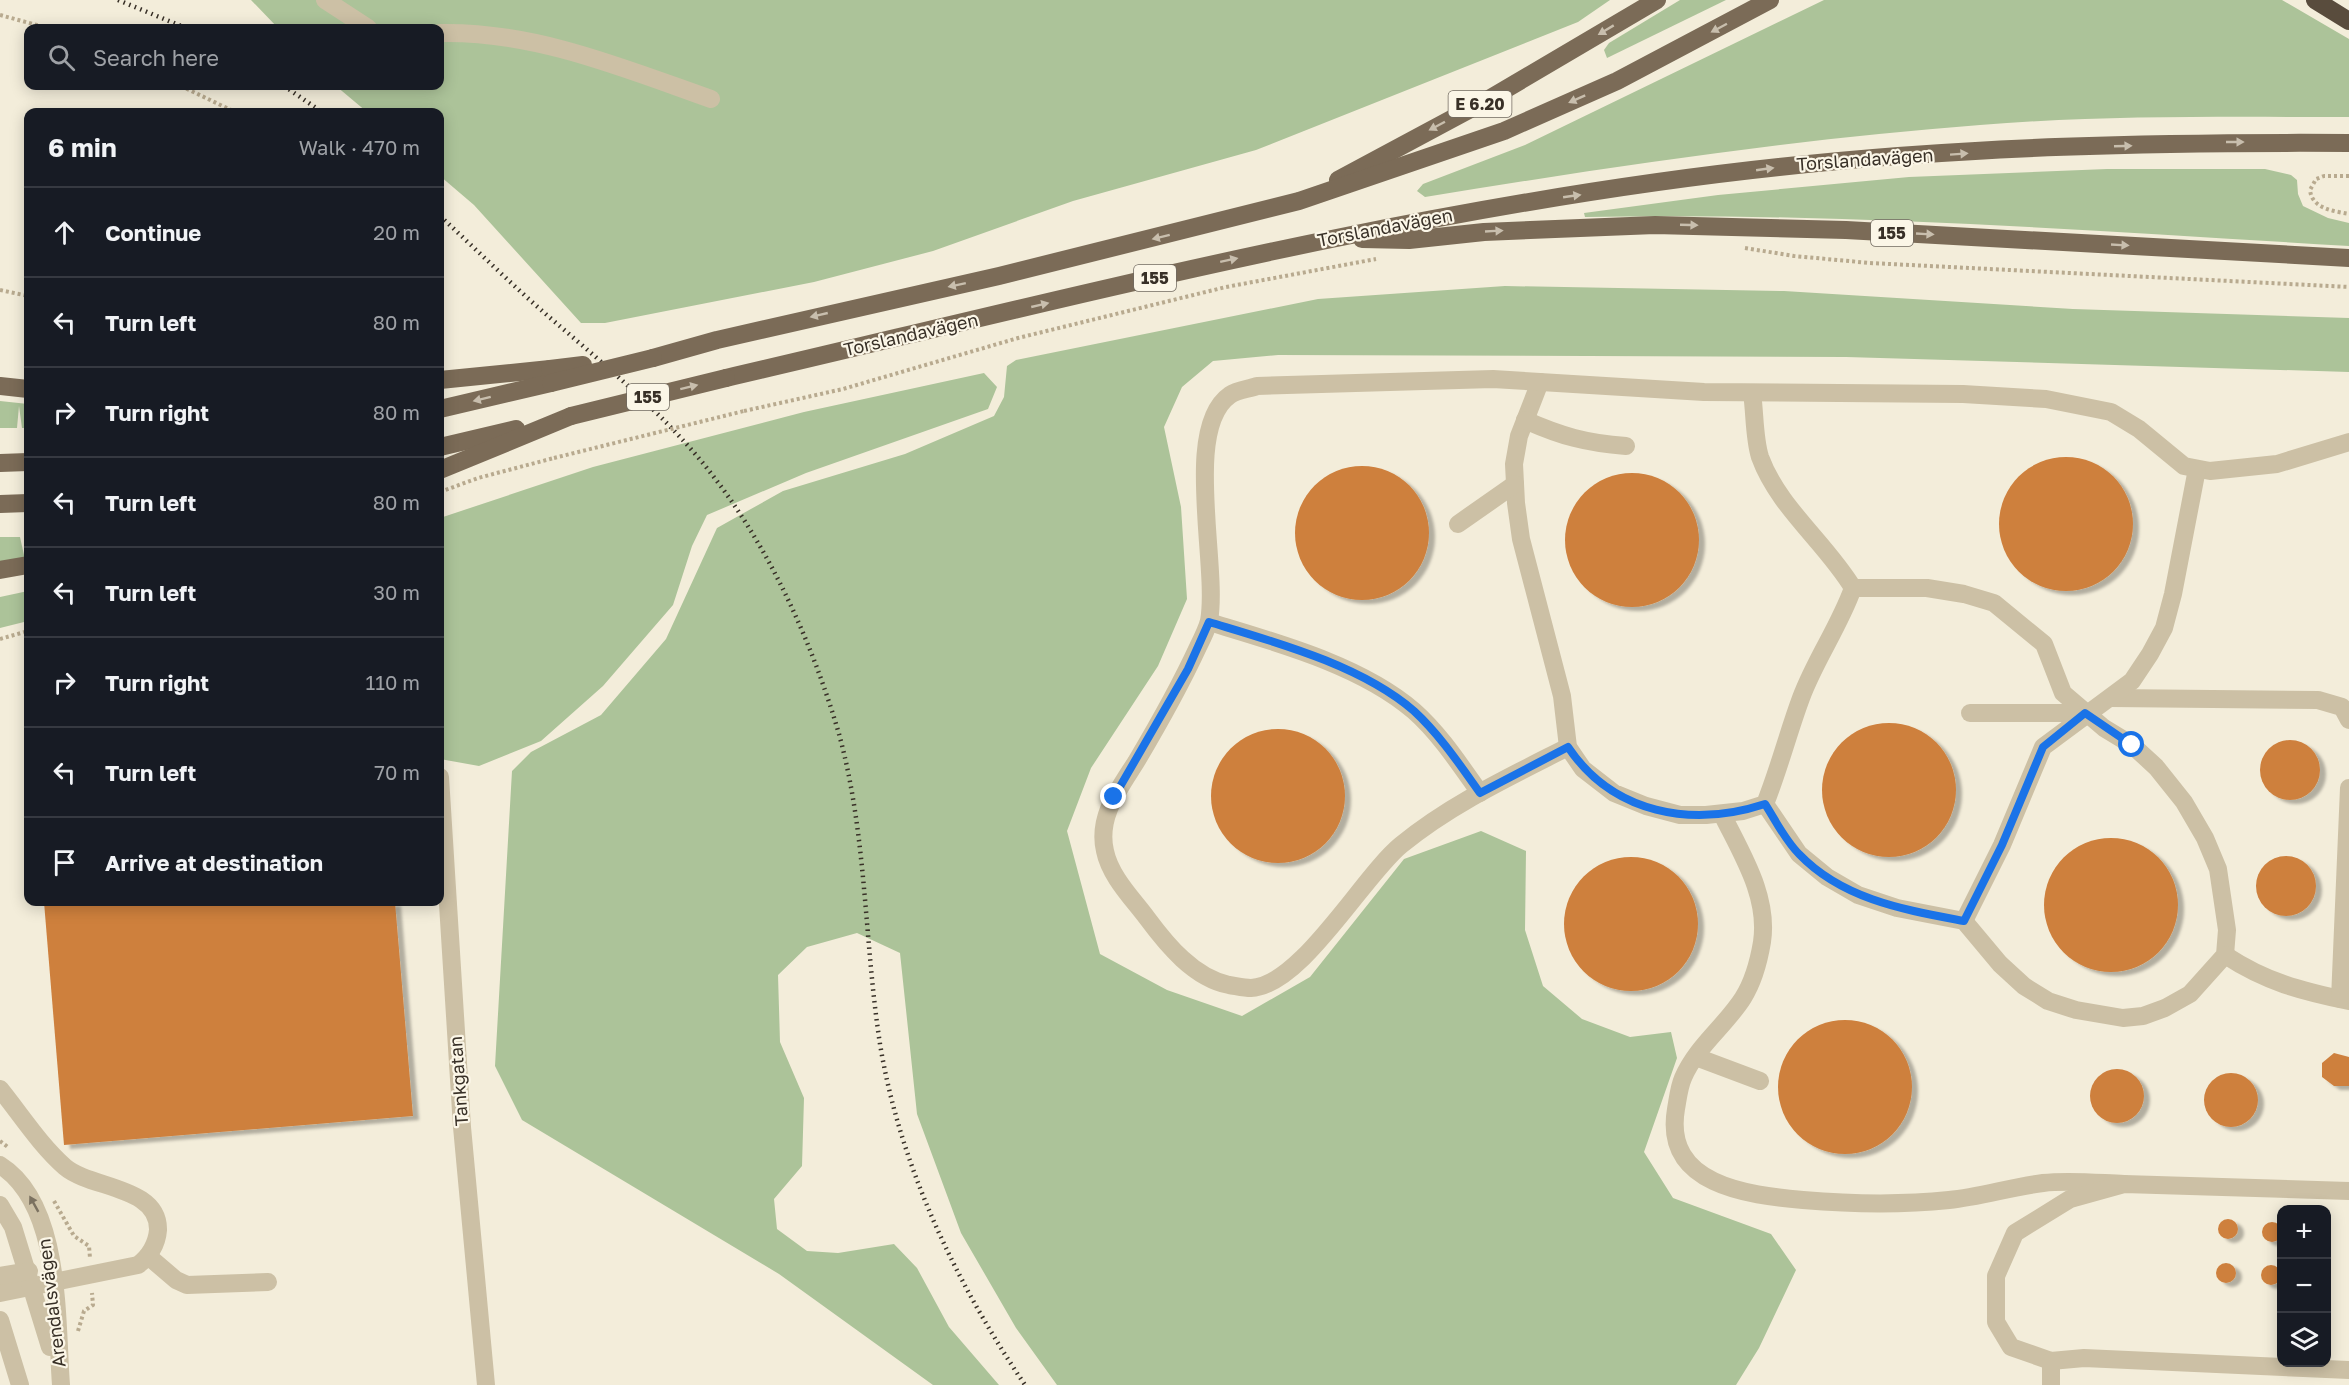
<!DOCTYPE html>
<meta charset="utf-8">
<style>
body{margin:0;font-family:"Golos Text",sans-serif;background:#242831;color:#f1f3f6}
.controls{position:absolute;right:18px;bottom:18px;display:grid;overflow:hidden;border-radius:12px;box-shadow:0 3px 15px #0003}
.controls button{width:54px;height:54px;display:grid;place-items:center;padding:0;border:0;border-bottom:2px solid #363941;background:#171b24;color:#f1f3f6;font:30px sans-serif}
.stop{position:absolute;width:18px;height:18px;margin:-14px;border:4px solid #1a73e8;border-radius:50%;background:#fff}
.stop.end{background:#1a73e8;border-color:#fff;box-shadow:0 2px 6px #0008}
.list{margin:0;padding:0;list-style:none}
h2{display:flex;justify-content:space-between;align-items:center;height:78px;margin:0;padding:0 24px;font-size:26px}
h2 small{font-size:20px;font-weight:400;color:#9ea1a6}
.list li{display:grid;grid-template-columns:39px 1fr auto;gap:18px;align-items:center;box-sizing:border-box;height:90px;padding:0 24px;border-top:2px solid #363941}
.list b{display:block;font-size:22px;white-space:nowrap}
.list em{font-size:20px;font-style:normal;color:#9ea1a6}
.icon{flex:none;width:33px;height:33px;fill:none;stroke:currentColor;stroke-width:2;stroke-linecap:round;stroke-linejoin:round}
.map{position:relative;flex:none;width:2349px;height:1385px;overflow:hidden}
.search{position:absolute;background:#171b24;box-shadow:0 3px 15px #0003;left:24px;top:24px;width:420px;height:66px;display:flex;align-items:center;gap:15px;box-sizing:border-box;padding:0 21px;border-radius:12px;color:#9ea1a6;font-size:22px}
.panel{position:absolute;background:#171b24;box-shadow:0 3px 15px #0003;left:24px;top:108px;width:420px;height:798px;border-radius:12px}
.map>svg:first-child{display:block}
</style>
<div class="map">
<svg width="2349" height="1385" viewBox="0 0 2349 1385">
<defs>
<filter id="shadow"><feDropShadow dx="6" dy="4" stdDeviation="1.5" flood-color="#0004"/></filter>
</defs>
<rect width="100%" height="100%" fill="#f3edda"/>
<g fill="#acc399">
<path d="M251 0H1610L1578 22 1256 150 1073 201 933 251 814 282 605 323H581L474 205 440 176V112H367L336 86H440V28H278Z"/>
<path d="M1680 0H1726L1607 58 1604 50 1609 43Z"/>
<path d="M1824 0H2282L2349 39V117C2226 117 2103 115 1980 125 1795 139 1609 167 1425 197L1417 191 1423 184 1525 145Z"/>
<path d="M2107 169H2265L2291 175 2297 180 2298 194 2303 206 2328 218 2349 223V246C2095 231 1840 212 1585 217L1584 213 1718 195 1909 177Z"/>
<path d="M1505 286 1784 291 2073 309 2349 318V372L1846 357 1278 355 1213 361 1182 387 1164 427 1181 507 1187 599 1158 666 1091 768 1067 831 1100 954 1167 990 1242 1016 1310 977 1404 859 1481 831 1526 851 1525 930 1543 986 1582 1019 1630 1037 1671 1032 1677 1058 1644 1152 1673 1198 1771 1234 1796 1270 1759 1348 1736 1385H1057L1016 1328 961 1233 917 1114 900 953 857 933 807 947 778 975 780 1042 804 1098 802 1166 774 1199 777 1229 807 1251 838 1253 894 1244 917 1268 949 1327 999 1385H933L779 1274 522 1120 495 1066 512 771 531 752 601 715 666 639 717 528 783 491 905 454 994 416 1004 397 1007 366 1016 360 1318 299Z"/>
<path d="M984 373 997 387 988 409 806 473 707 515 692 546 673 605 603 686 541 741 479 766 440 759V518L593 467 804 412Z"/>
<path d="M0 401 28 404V428H22L19 406 17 428H0Z"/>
<path d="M0 537H20L24 555V537H28V557L0 562Z"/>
<path d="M28 591V621L0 628V597Z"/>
</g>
<g fill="#ce803e" filter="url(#shadow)">
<circle cx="2066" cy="524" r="67"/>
<circle cx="1362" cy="533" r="67"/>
<circle cx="1632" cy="540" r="67"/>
<circle cx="1889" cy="790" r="67"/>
<circle cx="1278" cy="796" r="67"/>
<circle cx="2290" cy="770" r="30"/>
<circle cx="2111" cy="905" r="67"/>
<circle cx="2286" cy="886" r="30"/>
<circle cx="1631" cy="924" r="67"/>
<path d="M44 902H395L413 1116 64 1145Z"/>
<circle cx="1845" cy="1087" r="67"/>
<path d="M2334 1053 2349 1057V1086H2334L2322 1077V1063Z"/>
<circle cx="2117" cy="1096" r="27"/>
<circle cx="2231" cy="1100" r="27"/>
<circle cx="2228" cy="1229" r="10"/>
<circle cx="2272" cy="1232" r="10"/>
<circle cx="2226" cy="1273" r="10"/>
<circle cx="2271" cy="1275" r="10"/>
</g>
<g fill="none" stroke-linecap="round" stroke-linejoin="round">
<g stroke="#b8aa8f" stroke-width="4" stroke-dasharray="3 3" stroke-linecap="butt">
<path d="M0 15 48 28"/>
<path d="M181 86 235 112"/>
<path d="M2349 176H2324L2316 179 2310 190C2312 209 2334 211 2349 214"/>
<path d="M1745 248 1794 256 1870 263 2349 287"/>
<path d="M0 290 28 296"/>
<path d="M744 411 843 389 1018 338 1226 287 1376 259"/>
<path d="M440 492 478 478 554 458"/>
<path d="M0 639 28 631"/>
<path d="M0 1141 9 1148"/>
<path d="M54 1201 74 1236 89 1246 90 1258"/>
<path d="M78 1331 84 1311 93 1305 92 1293"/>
</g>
<g stroke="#ccc0a5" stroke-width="18">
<path d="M325 0 368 28"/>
<path d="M440 33C534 31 623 68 711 99"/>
<path d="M1540 382 1519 436 1514 464 1516 503 1521 539 1562 696 1568 747 1583 769 1614 793 1646 806 1680 815H1706L1743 811 1765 804C1779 769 1788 733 1801 698 1815 660 1839 627 1853 588 1826 543 1778 507 1760 457 1754 438 1755 413 1752 393"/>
<path d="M1525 420C1561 436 1586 443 1626 446"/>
<path d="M1458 524 1515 484"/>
<path d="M1209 622C1275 642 1361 665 1414 711 1440 734 1460 765 1480 793"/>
<path d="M2111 698 2318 700 2342 707 2349 720"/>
<path d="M1970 713H2085"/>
<path d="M1568 747C1511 776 1451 804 1401 845 1363 876 1301 986 1251 988 1244 988 1236 986 1229 985 1194 978 1167 945 1147 918 1132 898 1110 876 1105 851 1097 817 1119 789 1136 762 1158 725 1180 686 1198 647 1202 639 1207 629 1209 621 1219 566 1182 428 1230 395 1237 390 1249 389 1257 386L1493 379 1704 392 1963 394 2046 399 2111 412 2139 429 2184 466 2210 471 2277 464 2349 442"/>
<path d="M440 777 462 1127 486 1385"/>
<path d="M1765 804 1799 854 1827 877 1858 895 1897 908 1964 921 2000 964 2024 986 2048 1001 2076 1010 2123 1018 2143 1016 2165 1008 2190 994 2225 955 2227 930 2218 869 2205 838 2184 802 2156 767 2132 745 2104 728 2063 693 2044 644 1994 603 1964 594 1927 588H1853"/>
<path d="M1722 814C1741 853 1769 896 1762 942 1759 960 1753 982 1743 998 1726 1025 1696 1047 1683 1078 1679 1087 1678 1098 1676 1109 1663 1185 1747 1195 1803 1200 1851 1204 1901 1205 1949 1200 1980 1197 2011 1187 2043 1183 2069 1180 2098 1183 2124 1184"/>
<path d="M1964 921 2002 845 2043 747 2132 681 2150 654 2164 628 2173 594 2197 469"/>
<path d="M2225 955C2266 982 2301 991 2349 1001"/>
<path d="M2340 999 2349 788"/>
<path d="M1696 1057 1760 1081"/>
<path d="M0 1089C21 1115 40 1145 65 1167 91 1189 159 1186 158 1230 157 1244 149 1257 138 1265L0 1293"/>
<path d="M0 1165C62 1204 56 1320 61 1385"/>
<path d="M2349 1191 2124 1184 2070 1199 2015 1233 1996 1276V1322L2011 1347 2051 1361 2084 1358 2349 1370"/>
<path d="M0 1205 13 1227 50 1347"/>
<path d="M148 1256 176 1280 187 1285 268 1282"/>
<path d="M0 1276 29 1271"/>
<path d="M0 1320 20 1385"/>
<path d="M2051 1361V1385"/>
</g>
<g stroke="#7b6b57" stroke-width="18">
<path d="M1338 180 1489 99 1657 0"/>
<path d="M1362 239 1409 240 1484 232 1655 225 1846 230 2349 258"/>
<path d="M653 358 717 340 999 276 1299 201 1504 131 1617 81 1770 0"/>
<path d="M726 378C1074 297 1422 205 1779 167 1968 146 2159 142 2349 143"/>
<path d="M440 380 550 369"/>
<path d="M0 386 28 389"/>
<path d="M440 409 551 383"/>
<path d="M440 447 516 429"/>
<path d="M0 463 28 462"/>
<path d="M440 470 571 416"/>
<path d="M0 504 28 503"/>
<path d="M0 570 28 565"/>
</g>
<path stroke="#594c3d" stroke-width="18" d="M2315 0 2349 21"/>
<g stroke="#383027" stroke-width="4.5" stroke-dasharray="1.5 4.5" stroke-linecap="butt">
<path d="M118 0 186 28"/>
<path d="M284 86 322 112"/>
<path d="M440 216C478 251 515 288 555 322 597 358 642 396 680 437 756 518 808 628 839 734 867 836 864 940 880 1044 900 1166 956 1283 1025 1385"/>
</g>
<path stroke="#b8aa8f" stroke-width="4" stroke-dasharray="3 3" stroke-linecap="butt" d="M554 458 744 411"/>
<g stroke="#7b6b57" stroke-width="18">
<path d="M550 369 583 365"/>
<path d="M551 383 653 358"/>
<path d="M571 416 726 378"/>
</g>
</g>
<defs><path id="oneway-solid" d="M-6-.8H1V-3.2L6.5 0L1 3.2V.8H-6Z" transform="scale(1.5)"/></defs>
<g fill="#c8bead">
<use href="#oneway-solid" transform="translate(1719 28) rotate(152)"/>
<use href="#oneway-solid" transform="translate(1606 30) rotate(149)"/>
<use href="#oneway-solid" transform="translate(1577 99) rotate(156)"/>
<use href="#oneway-solid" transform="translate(1437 126) rotate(152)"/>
<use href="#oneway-solid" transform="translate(2235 142)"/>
<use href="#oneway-solid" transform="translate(2123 146) rotate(-2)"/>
<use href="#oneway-solid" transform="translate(1959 154) rotate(-4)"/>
<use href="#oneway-solid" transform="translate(1765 169) rotate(-8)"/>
<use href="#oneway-solid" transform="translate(1572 196) rotate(-8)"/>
<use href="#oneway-solid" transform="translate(1689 225) rotate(2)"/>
<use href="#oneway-solid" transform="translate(1494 231) rotate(-3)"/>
<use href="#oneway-solid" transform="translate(1925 234) rotate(3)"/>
<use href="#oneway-solid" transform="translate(1161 237) rotate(166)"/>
<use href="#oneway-solid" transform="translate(2120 245) rotate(3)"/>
<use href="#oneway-solid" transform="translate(1229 260) rotate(-12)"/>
<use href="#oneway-solid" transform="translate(957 285) rotate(168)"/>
<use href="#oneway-solid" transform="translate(1040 305) rotate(-13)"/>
<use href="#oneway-solid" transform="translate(819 315) rotate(167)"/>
<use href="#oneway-solid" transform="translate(689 387) rotate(-14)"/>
<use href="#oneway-solid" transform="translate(482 399) rotate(166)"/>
</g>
<use fill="#7b7160" href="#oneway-solid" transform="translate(34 1204) rotate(-119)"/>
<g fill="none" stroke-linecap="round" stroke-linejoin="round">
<path stroke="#1a73e8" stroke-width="8" d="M1114 797 1188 669 1209 622C1275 642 1361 665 1414 711 1440 735 1460 765 1480 793L1568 747C1613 814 1692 828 1765 804 1776 821 1785 840 1799 854 1843 900 1906 910 1964 921L2002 845 2043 747 2085 713 2132 745"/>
</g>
<g text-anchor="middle" stroke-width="4.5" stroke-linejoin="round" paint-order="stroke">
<g fill="#fbf6e7" stroke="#726b61" stroke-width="1.5">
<rect x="1448.5" y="91" width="63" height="26" rx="4.5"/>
<rect x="1871" y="220" width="42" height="26" rx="4.5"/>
<rect x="1134" y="265" width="42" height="26" rx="4.5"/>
<rect x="627" y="384" width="42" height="26" rx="4.5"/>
</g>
<g font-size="16" font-weight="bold" fill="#383027">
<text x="1480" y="110">E 6.20</text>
<text x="1892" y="239">155</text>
<text x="1155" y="284">155</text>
<text x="648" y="403">155</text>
</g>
<g font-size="18" fill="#383027" stroke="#fbf6e7">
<text transform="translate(1865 160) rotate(-4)" y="6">Torslandavägen</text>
<text transform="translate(1385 228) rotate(-11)" y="6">Torslandavägen</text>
<text transform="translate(911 335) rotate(-13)" y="6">Torslandavägen</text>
<text transform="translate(459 1081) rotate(-94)" y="6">Tankgatan</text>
<text transform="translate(52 1303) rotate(-97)" y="6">Arendalsvägen</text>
</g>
</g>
</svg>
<div class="controls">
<button>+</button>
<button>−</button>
<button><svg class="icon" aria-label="layers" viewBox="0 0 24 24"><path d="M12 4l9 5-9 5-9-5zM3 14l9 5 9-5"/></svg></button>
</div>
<div class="stop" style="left:2132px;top:745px"></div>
<div class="stop end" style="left:1114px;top:797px"></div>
<div class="search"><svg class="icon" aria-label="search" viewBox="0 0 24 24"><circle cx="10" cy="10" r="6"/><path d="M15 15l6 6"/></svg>Search here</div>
<section class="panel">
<h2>6 min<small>Walk · 470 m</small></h2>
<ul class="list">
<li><svg class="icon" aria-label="ahead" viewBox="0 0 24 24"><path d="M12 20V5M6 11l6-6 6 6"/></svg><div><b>Continue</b></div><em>20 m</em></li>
<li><svg class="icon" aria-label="left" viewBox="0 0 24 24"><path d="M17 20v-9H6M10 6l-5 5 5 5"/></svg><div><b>Turn left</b></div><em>80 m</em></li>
<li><svg class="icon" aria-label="right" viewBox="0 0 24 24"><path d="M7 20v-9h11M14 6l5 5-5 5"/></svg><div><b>Turn right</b></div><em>80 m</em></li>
<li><svg class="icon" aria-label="left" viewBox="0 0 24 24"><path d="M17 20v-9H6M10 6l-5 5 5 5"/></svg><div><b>Turn left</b></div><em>80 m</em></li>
<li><svg class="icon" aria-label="left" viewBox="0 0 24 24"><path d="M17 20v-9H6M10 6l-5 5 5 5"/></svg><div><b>Turn left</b></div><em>30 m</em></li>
<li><svg class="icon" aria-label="right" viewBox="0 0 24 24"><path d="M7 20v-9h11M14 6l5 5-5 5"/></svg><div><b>Turn right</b></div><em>110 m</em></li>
<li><svg class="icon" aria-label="left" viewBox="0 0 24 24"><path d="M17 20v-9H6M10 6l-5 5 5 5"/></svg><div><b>Turn left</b></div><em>70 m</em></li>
<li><svg class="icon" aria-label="arrive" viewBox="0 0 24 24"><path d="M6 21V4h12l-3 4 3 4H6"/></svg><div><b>Arrive at destination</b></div></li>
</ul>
</section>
</div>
